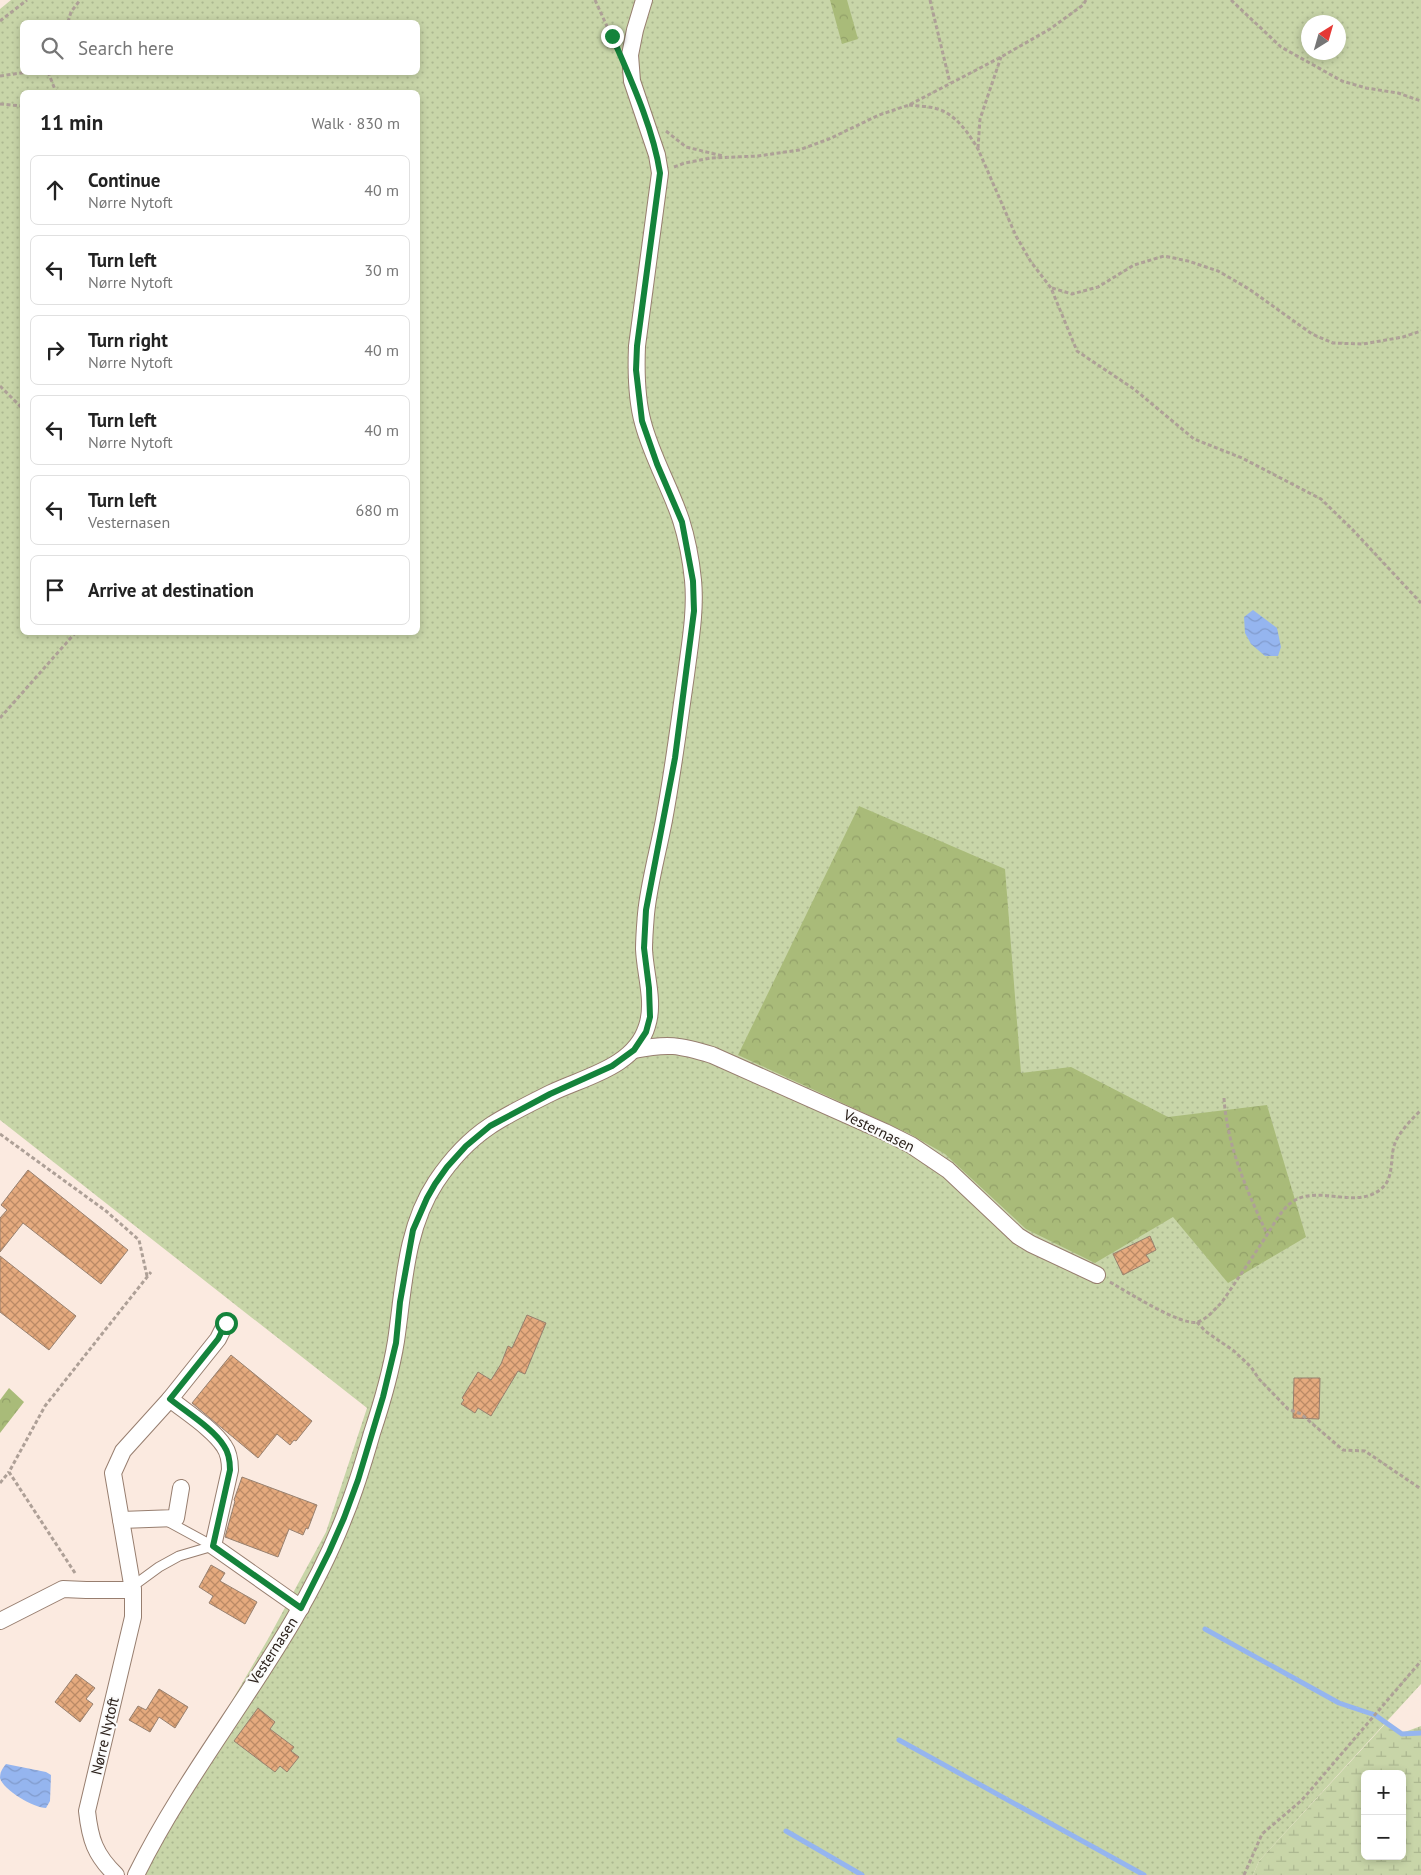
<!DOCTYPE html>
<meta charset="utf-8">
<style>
body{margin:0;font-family:"PT Sans",sans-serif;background:#f2f2f2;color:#222}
.controls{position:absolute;right:15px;bottom:15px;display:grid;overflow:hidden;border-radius:8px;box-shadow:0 2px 8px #0003}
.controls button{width:45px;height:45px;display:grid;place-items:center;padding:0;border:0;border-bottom:1px solid #e0e0e0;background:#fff;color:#222;font:25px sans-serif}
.compass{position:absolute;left:1301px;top:15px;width:45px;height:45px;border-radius:50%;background:#fff;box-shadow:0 2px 8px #0003;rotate:37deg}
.stop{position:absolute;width:15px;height:15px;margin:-11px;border:4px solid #14833b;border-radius:50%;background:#fff}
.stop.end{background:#14833b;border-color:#fff;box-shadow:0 1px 5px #0008}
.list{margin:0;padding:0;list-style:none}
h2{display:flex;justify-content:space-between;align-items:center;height:65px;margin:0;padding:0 20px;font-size:21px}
h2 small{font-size:16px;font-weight:400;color:#767676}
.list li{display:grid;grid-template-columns:32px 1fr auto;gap:15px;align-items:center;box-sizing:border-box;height:70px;margin:0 10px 10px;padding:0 10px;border:1px solid #e0e0e0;border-radius:8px}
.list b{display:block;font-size:19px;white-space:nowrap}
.list p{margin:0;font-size:16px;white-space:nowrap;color:#767676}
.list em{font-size:16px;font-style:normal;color:#767676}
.icon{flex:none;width:28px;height:28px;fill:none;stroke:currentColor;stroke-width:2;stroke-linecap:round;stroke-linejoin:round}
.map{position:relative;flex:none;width:1421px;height:1875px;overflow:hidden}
.search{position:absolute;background:#fff;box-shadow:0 2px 8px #0003;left:20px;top:20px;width:400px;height:55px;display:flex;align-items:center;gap:12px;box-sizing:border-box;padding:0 18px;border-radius:8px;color:#767676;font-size:19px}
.panel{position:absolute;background:#fff;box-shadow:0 2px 8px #0003;left:20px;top:90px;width:400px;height:545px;border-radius:8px}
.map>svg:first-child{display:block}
</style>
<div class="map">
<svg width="1421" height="1875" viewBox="0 0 1421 1875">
<defs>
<pattern id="grass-dots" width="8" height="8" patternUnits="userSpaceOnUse" patternTransform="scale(1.25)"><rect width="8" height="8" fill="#c8d5a8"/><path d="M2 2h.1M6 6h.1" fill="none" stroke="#acb790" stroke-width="1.8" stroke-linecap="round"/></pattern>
<pattern id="forest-crowns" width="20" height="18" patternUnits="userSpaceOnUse" patternTransform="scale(1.25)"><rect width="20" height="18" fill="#a9bb79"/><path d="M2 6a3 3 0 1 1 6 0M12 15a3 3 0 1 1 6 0" fill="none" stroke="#92a068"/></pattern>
<pattern id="wetland-marsh" width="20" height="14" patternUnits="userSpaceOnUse" patternTransform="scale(1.25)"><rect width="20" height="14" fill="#c8d5a8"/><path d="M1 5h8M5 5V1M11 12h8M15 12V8" fill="none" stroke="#acb790"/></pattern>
<pattern id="water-waves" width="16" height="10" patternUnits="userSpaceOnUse" patternTransform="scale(1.25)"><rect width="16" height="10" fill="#95b5ef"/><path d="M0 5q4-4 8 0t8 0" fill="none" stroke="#819bcc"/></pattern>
<pattern id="building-cross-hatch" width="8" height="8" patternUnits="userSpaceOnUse" patternTransform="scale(1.25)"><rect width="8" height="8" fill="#e5aa7e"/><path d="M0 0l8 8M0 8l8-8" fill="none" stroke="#ba8a66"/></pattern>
</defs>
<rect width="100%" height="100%" fill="#fbeae0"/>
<path fill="url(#grass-dots)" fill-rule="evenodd" d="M11 0H1421V1684L1259 1861 1253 1875H130L268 1639 326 1532 367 1408 0 1120V9ZM22 22H418V72H22ZM1308 22H1338V52H1308ZM22 92H418V632H22Z"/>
<g fill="url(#forest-crowns)">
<path d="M830 0H847L858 39 842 44Z"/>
<path d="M859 806 1005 869 1021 1073 1071 1067 1168 1117 1267 1105 1306 1237 1228 1283 1173 1217 1095 1263 1026 1229 945 1154 910 1134 738 1055Z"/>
<path d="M9 1388 24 1402 0 1433V1400Z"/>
</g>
<path fill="url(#wetland-marsh)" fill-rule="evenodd" d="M1386 1723 1402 1733 1421 1726V1875H1253L1259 1861ZM1365 1774H1402V1856H1365Z"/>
<g fill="url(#water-waves)">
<path d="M1253 610 1277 628 1281 647 1278 656H1265L1251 644 1245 633 1244 617Z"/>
<path d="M6 1764 46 1772 51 1775 50 1801 46 1808C34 1808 3 1790 0 1778 0 1772 2 1769 6 1764Z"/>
</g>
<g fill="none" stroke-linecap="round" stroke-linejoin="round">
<g stroke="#95b5ef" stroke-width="5">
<path d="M1205 1629 1339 1703 1375 1715 1402 1734 1421 1733"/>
<path d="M899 1740 1144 1875"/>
<path d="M786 1831 862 1875"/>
</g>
</g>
<g fill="url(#building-cross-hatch)" stroke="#97806f">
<path d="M28 1170 128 1250 101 1284 23 1223 0 1252V1218L7 1210 1 1205Z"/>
<path d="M1150 1236 1156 1250 1146 1255 1150 1261 1123 1275 1113 1254Z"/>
<path d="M0 1256 76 1316 49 1350 0 1312Z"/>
<path d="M527 1315 546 1323 525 1374 518 1371 491 1416 478 1408 475 1413 461 1404 464 1400 462 1398 478 1372 491 1380 501 1364 508 1346 512 1348Z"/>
<path d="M231 1355 312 1421 296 1441 294 1440 290 1445 277 1434 258 1458 192 1403Z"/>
<path d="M1294 1378H1320L1319 1419 1293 1418Z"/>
<path d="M242 1477 317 1505 308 1529 306 1528 303 1535 289 1529 278 1557 225 1537 235 1501 234 1500Z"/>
<path d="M211 1565 225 1573 220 1581 257 1602 245 1624 209 1603 213 1596 199 1587Z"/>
<path d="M76 1674 95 1688 86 1699 93 1704 80 1722 55 1702Z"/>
<path d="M159 1689 188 1707 175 1728 159 1717 150 1732 129 1720 138 1706 146 1710Z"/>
<path d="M258 1708 275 1722 270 1729 294 1747 291 1751 299 1757 287 1772 280 1766 275 1772 234 1741Z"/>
</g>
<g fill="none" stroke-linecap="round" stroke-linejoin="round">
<g stroke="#977e6f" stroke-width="11">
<g id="lane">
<path d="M167 1521 213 1546"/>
<path d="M133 1586 159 1567 179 1556 213 1546"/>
</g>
</g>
<g stroke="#977e6f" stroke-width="18">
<g id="street">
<path d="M634 1050C668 1043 679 1045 712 1055L885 1132 911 1145 948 1170 1018 1236 1031 1244 1097 1275"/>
<path d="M226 1323 218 1339 170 1399C186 1412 213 1429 224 1446 229 1453 230 1462 230 1470L213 1546 301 1608"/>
<path d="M121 1520 176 1518 181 1488"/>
<path d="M0 1621 63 1589 86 1590H133"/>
<path d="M116 1875C95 1855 90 1839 87 1811L133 1617V1590L113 1473 123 1451 170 1399"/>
<path d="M136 1875C197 1751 295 1646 345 1515 356 1488 364 1461 372 1433 382 1403 391 1372 396 1341 404 1287 405 1229 436 1182 450 1161 469 1140 490 1126 508 1114 531 1103 551 1093 584 1077 635 1067 647 1026 655 1002 645 974 644 949 644 938 645 926 646 914 649 883 658 852 664 820 673 772 679 723 686 675 690 643 696 611 693 580 691 560 687 539 681 520 670 487 652 457 643 423 636 398 636 371 637 346L660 173 657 155 632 81 630 55 635 30 644 0"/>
</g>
</g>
<g stroke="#aea097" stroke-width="3" stroke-dasharray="4 2.5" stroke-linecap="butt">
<path d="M595 0 615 44"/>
<path d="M930 0 950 83"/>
<path d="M1231 0 1281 47 1342 81 1366 88 1398 93 1421 101"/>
<path d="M0 21 27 0"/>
<path d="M68 22 71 12 80 0"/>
<path d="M48 72 56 92"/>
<path d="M0 76 28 72"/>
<path d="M0 104 22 106"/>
<path d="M909 105C917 106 926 106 934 108 954 112 968 132 978 149L1016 236 1031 262 1051 288 1077 351 1134 389 1194 439 1242 458 1321 499 1351 528 1421 603"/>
<path d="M666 131 686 147 723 156"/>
<path d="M978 148 980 119 1001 57"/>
<path d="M674 167 685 163 711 158 758 156 799 150 829 139 879 115 909 105 1001 57 1050 29 1083 5 1086 0"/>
<path d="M1052 288 1072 294 1098 287 1134 265 1164 256 1188 261 1218 271 1249 289 1312 334 1333 343 1363 344 1403 337 1421 331"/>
<path d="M0 386 22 408"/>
<path d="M0 718 76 632"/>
<path d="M1224 1098C1227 1146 1247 1191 1267 1234"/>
<path d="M0 1134 106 1211 139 1240 147 1276"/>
<path d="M1110 1282C1126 1291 1182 1327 1198 1322 1208 1318 1215 1309 1222 1302 1237 1280 1252 1258 1267 1235 1274 1224 1281 1210 1292 1202 1318 1184 1356 1210 1381 1189 1394 1179 1390 1160 1394 1146 1398 1133 1411 1120 1421 1110"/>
<path d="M1197 1322 1205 1331 1234 1351 1251 1367 1259 1379 1288 1409 1301 1414 1343 1450 1365 1451 1421 1489"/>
<path d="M0 1483 9 1472"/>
<path d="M75 1573 9 1472 45 1406 151 1272"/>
<path d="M1244 1875 1262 1834 1302 1800 1421 1661"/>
</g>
<use href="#lane" stroke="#fff" stroke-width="9"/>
<use href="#street" stroke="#fff" stroke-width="16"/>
</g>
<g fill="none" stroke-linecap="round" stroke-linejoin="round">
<path stroke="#14833b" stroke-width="6" d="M226 1323 218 1339 170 1399C186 1412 214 1429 224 1446 229 1453 230 1462 230 1470L213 1546 301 1608 329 1552 344 1518 358 1480 383 1397 396 1343 400 1302 413 1230 427 1198 435 1184 447 1167 466 1146 490 1126 550 1094 612 1066 634 1050 646 1032 650 1017 649 988 644 948 646 910 675 758 694 611 693 581 682 522 657 464 642 421 636 370 637 346 660 173C653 127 630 78 612 36"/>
</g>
<g text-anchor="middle" stroke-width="4" stroke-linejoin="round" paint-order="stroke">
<g font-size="15" fill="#2a201a" stroke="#fbfbfb">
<text transform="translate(879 1131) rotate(26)" y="5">Vesternasen</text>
<text transform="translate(273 1651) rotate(-57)" y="5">Vesternasen</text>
<text transform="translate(105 1736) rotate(-77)" y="5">Nørre Nytoft</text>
</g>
</g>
</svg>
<div class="controls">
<button>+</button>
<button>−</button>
</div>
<svg class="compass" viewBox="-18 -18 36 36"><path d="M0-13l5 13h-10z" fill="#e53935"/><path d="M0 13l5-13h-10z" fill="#767676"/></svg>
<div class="stop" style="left:226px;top:1323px"></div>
<div class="stop end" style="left:612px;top:36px"></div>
<div class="search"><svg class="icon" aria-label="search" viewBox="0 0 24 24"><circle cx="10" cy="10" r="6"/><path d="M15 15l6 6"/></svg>Search here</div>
<section class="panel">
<h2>11 min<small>Walk · 830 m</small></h2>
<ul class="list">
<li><svg class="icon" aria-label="ahead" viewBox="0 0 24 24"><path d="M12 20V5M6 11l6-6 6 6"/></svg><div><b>Continue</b><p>Nørre Nytoft</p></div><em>40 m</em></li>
<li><svg class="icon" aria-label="left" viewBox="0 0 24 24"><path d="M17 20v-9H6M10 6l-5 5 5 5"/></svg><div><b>Turn left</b><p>Nørre Nytoft</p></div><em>30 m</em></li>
<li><svg class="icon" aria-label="right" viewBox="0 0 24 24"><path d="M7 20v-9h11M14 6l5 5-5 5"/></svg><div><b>Turn right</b><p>Nørre Nytoft</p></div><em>40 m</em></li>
<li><svg class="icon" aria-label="left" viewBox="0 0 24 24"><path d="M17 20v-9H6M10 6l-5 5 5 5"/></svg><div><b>Turn left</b><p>Nørre Nytoft</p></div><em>40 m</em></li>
<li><svg class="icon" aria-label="left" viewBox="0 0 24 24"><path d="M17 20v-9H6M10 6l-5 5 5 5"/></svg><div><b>Turn left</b><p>Vesternasen</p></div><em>680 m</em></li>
<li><svg class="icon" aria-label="arrive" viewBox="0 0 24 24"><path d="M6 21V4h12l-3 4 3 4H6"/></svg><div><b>Arrive at destination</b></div></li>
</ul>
</section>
</div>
